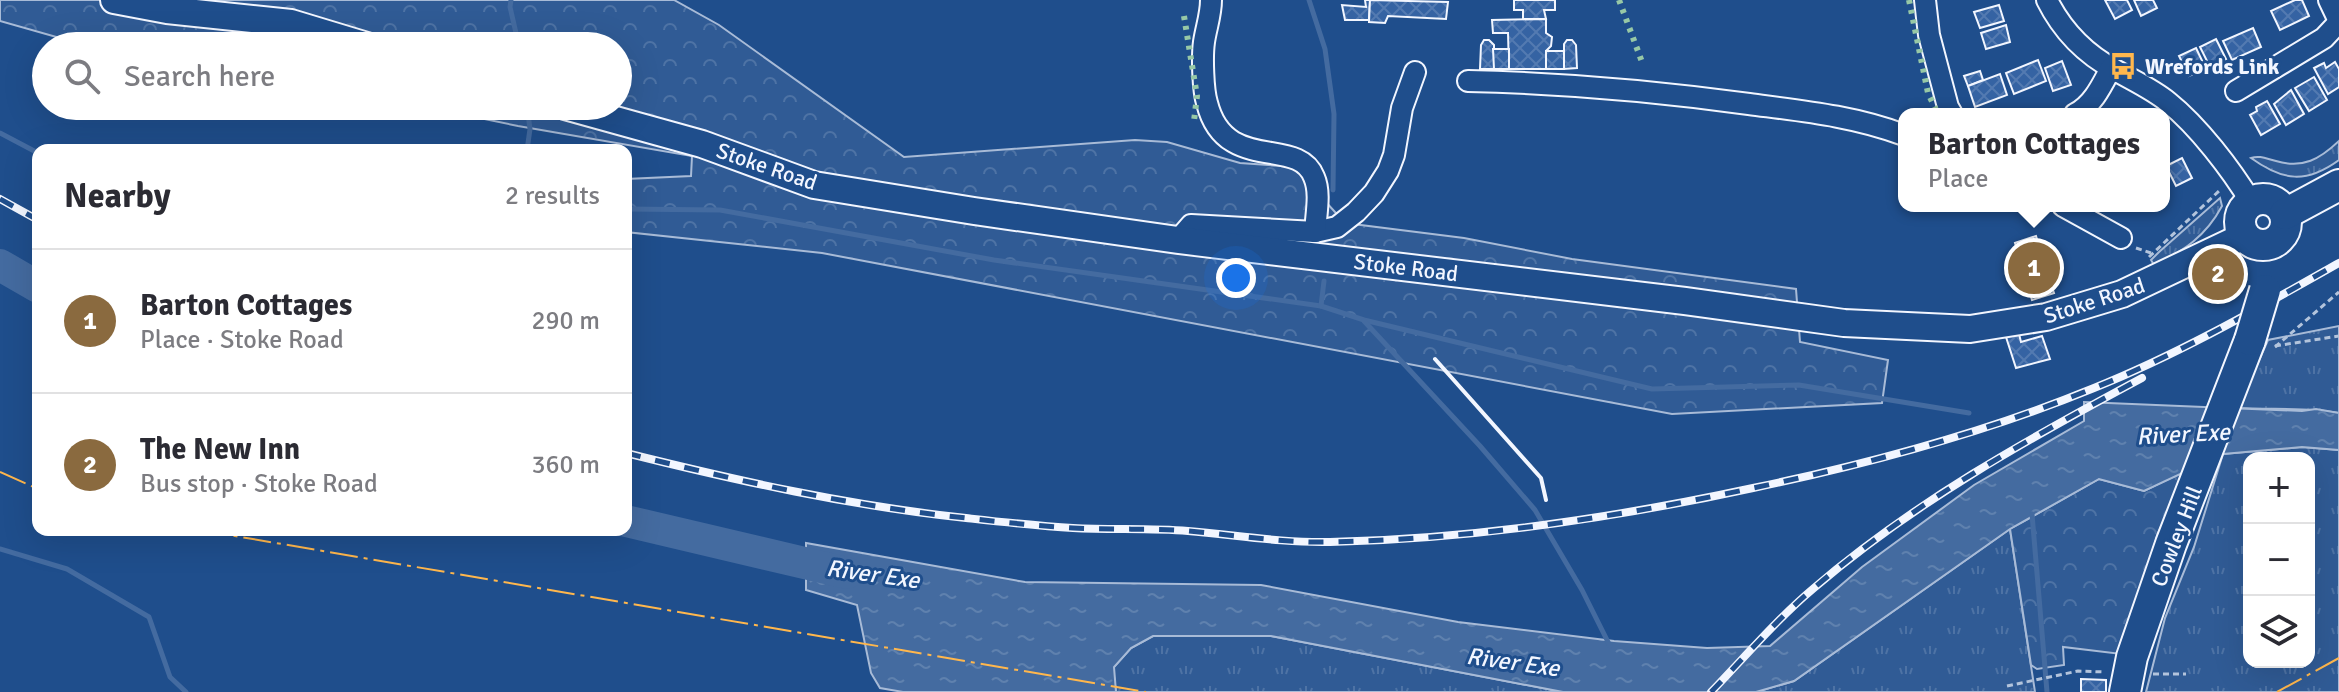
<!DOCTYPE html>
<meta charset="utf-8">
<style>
body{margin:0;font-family:Signika,sans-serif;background:#f7f7f7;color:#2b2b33}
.controls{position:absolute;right:24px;bottom:24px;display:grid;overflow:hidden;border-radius:16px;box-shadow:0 8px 32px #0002}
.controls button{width:72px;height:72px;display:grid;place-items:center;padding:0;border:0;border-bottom:2px solid #e1e1e2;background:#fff;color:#2b2b33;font:40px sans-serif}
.you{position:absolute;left:1236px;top:278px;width:28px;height:28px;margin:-20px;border:6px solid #fff;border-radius:50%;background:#1a73e8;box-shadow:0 0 0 12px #1a73e833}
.badge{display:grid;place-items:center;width:52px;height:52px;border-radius:50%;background:#8a6a3f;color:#fff;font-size:26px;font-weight:700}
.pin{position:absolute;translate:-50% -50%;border:4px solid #fff;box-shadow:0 2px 8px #0006}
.popup{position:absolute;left:1898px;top:108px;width:272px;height:104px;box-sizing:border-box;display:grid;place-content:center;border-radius:16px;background:#fff;filter:drop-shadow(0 2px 6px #0005);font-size:26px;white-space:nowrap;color:#7c7c81}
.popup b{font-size:30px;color:#2b2b33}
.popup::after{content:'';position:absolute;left:50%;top:100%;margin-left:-16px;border:16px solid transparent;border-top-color:#fff}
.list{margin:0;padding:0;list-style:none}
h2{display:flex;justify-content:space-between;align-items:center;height:104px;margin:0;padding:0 32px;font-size:34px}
h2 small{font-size:26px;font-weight:400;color:#7c7c81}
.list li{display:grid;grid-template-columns:52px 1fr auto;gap:24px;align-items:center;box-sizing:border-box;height:144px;padding:0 32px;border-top:2px solid #e1e1e2}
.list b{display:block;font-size:30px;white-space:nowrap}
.list p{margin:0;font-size:26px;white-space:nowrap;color:#7c7c81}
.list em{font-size:26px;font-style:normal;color:#7c7c81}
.icon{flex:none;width:44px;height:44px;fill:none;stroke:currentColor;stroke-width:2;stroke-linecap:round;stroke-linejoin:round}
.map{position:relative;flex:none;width:2339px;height:692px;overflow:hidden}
.search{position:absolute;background:#fff;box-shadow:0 8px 32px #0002;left:32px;top:32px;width:600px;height:88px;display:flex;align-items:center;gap:20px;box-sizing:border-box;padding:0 28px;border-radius:44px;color:#7c7c81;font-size:30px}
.panel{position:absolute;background:#fff;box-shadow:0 8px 32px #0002;left:32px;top:144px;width:600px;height:392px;border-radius:16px}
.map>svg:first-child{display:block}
</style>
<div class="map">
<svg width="2339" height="692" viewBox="0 0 2339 692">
<defs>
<pattern id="grass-tufts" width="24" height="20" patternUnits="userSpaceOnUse" patternTransform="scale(2)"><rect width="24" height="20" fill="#305b95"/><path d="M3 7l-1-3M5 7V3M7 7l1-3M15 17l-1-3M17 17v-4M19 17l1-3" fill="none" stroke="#4e73a5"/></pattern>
<pattern id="forest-crowns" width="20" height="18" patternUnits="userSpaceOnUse" patternTransform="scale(2)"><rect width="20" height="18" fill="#305b95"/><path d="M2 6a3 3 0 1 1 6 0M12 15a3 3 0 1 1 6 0" fill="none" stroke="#4e73a5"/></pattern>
<pattern id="water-ripples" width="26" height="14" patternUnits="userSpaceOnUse" patternTransform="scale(2)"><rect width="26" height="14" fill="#446ba0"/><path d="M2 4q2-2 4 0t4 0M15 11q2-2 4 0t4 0" fill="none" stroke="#5f81ae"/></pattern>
<pattern id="building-cross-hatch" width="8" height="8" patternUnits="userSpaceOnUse" patternTransform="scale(2)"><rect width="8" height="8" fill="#3563a3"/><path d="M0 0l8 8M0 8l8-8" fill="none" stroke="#537ab1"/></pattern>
</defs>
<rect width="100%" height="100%" fill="#1f4e8c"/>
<g fill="url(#grass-tufts)" stroke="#a8bbd7" stroke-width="2" fill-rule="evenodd">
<path d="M2339 141V160C2306 184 2283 181 2251 158 2260 155 2267 159 2276 161 2303 169 2320 159 2339 141Z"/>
<path d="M2220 198 2222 206C2206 236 2184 251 2154 265L2151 260 2159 252Z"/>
<path d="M2339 326V413C2306 407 2271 410 2238 408L2268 340Z"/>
<path d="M2302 447 2339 450V692H2146L2165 618 2194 547 2223 454ZM2249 458H2309V662H2249Z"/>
<path d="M2010 529 2035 692H1756L1794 681Z"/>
<path d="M1153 636H1271L1563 692H1116L1113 668 1131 648Z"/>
</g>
<g fill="url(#forest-crowns)" stroke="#a8bbd7" stroke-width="2">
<path d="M0 0H674L719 25 904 157 1135 140 1167 142 1240 163 1294 167 1345 223 1464 238 1572 259 1796 289 1800 342 1888 360 1882 403 1672 414 822 253 626 232V179L691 176 692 156 518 126 421 106H618V46H88L0 21Z"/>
<path d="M2187 470 2158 533 2121 654 2063 647 2064 665 2037 669 2031 665 2010 529 2099 479 2144 491Z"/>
</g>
<path fill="url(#water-ripples)" stroke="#a8bbd7" stroke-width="2" d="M2084 402 2302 411 2316 409 2339 413V450L2302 447 2223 454 2144 491 2099 479 2010 529 1794 681 1756 692H1563L1271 636H1153L1131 648 1114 667 1116 692H903L880 688 871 673 857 605 806 590V543L1025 582 1261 585 1458 622 1614 641 1707 648 1770 646 1862 567 1974 485 2084 421Z"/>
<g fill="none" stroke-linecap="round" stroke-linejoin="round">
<g stroke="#446ba0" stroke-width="5">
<path d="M511 0 510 7 519 46"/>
<path d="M1309 0 1325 49 1334 114 1333 190"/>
<path d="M0 133 38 153"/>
<path d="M527 150 530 129 527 106"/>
<path d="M626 209 720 210 994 260 1321 306 1364 320 1652 389 1799 385 1969 413"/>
<path d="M1321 306 1324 281"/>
<path d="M1364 321 1480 446 1535 510 1582 590 1610 646"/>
<path d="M2032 514 2047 692"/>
<path d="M0 549 67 569 149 617 170 677 186 692"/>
</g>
<g stroke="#446ba0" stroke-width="32">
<path d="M0 265 38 287"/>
<path d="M626 521 847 573"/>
</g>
</g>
<g fill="url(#building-cross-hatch)" stroke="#f2f6ff" stroke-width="2">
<path d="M1365 0H1370L1369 20H1345L1342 5 1366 7Z"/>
<path d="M1370 0 1448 2 1446 19 1388 16 1385 23 1369 22Z"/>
<path d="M1514 0H1555V10H1544L1546 19H1523V10H1514Z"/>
<path d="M2105 0H2127L2132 10 2115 19Z"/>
<path d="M2134 0H2153L2157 8 2141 16Z"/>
<path d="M2295 0H2302L2309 16 2280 30 2271 11Z"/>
<path d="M1999 5 2004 21 1980 28 1974 12Z"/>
<path d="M1546 19V33L1552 37 1551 46 1546 51V69H1509L1508 33H1493L1492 20Z"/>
<path d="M2006 25 2010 42 1986 49 1981 33Z"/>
<path d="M2253 28 2261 47 2232 60 2223 41Z"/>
<path d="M2216 39 2226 59 2210 67 2200 47Z"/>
<path d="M1484 40H1489L1494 45V69H1480L1481 45Z"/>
<path d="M1567 40H1572L1576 45 1577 68 1564 69V44Z"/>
<path d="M2196 48 2206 69 2189 76 2179 56Z"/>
<path d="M1493 49H1509V69H1494Z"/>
<rect x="1546" y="51" width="18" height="18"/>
<path d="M2038 60 2046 81 2014 94 2006 73Z"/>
<path d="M2062 61 2071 85 2053 91 2045 68Z"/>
<path d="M2335 62 2339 69V87L2328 94 2314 68 2324 63 2326 68Z"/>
<path d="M1980 71 1983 80 1968 86 1964 76Z"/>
<path d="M2000 74 2007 95 1975 107 1968 86Z"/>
<path d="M2314 77 2327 100 2309 111 2295 88Z"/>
<path d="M2291 90 2304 114 2286 125 2274 104Z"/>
<path d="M2267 101 2280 124 2261 135 2250 115 2257 111 2256 107Z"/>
<path d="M2182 158 2192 178 2176 186 2166 166Z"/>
<path d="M2036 236 2054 293 2032 300 2015 243Z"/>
<path d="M2019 334 2021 342 2042 336 2050 359 2016 368 2006 337Z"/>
<path d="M2081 679 2106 680V692H2081Z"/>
</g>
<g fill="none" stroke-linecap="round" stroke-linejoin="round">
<g stroke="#f2f6ff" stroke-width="24">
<g id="minor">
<path d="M1925 0 1929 35 1948 107 1952 114"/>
<path d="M2047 0C2062 30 2085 54 2115 70 2132 80 2152 89 2168 102 2198 126 2231 169 2251 202"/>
<path d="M2329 0 2339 21"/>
<path d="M1468 81C1563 83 1655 91 1749 104 1802 111 1854 116 1904 135"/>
<path d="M2236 91 2324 38 2339 22"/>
<path d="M2075 114C2093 105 2102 85 2111 68"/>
<path d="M2063 206 2121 238"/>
<path d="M1315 232 1337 227 1356 212 1374 193 1388 171 1394 155 1402 108 1415 72"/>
<path d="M1178 240 1191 225 1315 232C1316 214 1321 193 1314 177 1298 135 1225 175 1207 103 1203 90 1202 56 1204 42 1206 28 1211 15 1211 0"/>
</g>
</g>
<g stroke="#f2f6ff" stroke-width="30">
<g id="major">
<path d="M114 0 167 10 291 23 367 46"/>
<path d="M565 106 702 144 814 185 974 211 1178 240 1685 301 1844 323 1970 329 2046 317 2122 294 2244 236"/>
</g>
</g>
<g stroke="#f2f6ff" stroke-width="34">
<g id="highway">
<circle cx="2263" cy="222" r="23"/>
<path d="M2285 214 2339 185"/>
<path d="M2125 692 2132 657 2171 544 2250 340"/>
</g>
</g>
<g stroke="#b3c4dc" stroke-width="3" stroke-dasharray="6 4" stroke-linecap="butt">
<path d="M2136 248 2151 253"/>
<path d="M2149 257 2219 191"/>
<path d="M2275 346 2339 336"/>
<path d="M2275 347 2339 292"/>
<path d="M2153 674H2186"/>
<path d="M2007 686 2078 671 2105 672"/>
</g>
<use href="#minor" stroke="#1f4e8c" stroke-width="20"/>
<use href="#major" stroke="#1f4e8c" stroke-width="26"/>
<use href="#highway" stroke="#1f4e8c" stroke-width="30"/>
<g stroke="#f2f6ff" stroke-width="8">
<g id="rail">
<path d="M0 199 38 220"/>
<path d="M626 453C738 481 851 506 966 518 1002 522 1037 526 1073 528 1111 530 1150 528 1188 531 1236 535 1282 543 1330 542 1472 539 1614 518 1753 488 1868 464 1984 433 2094 388 2179 354 2259 308 2339 263"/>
<path d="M1711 692C1745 657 1777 619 1814 588 1913 503 2028 439 2142 378"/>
</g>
</g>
<use href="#rail" stroke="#1f4e8c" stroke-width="5" stroke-dasharray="15" stroke-linecap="butt"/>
<g stroke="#f2f6ff" stroke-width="34" stroke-linecap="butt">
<path id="highway-bridge" d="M2250 340 2265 290"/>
</g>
<use href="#highway-bridge" stroke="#1f4e8c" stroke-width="30"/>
<g stroke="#97c8a6" stroke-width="6" stroke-dasharray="4 6" stroke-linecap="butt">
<path d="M1619 0 1642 62"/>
<path d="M1909 0 1928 93 1938 114"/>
<path d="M1184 16 1197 96 1194 121"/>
</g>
<path stroke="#f2f6ff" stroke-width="4" d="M1435 359 1541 478 1546 500"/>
<g stroke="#ffb74d" stroke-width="2" stroke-dasharray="28 6 4 6" stroke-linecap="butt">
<path d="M0 472 38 489"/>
<path d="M200 530 1146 692"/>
<path d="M2277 692 2339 658"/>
</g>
</g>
<defs>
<g id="bus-bare" transform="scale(2.16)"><path d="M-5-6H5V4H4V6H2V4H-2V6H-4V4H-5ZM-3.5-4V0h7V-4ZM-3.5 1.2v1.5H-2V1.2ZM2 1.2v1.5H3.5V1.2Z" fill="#ffb74d" stroke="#1f4e8c" stroke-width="2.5" paint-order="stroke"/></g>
</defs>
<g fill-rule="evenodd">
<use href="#bus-bare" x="2123" y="66"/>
</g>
<g text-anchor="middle" stroke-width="6" stroke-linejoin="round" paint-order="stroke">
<g font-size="22" font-weight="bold" fill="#f2f6ff" stroke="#1f4e8c" text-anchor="start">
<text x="2145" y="74">Wrefords Link</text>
</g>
<g font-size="22" fill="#f2f6ff" stroke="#1f4e8c">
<text transform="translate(767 166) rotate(19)" y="8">Stoke Road</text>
<text transform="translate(1406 267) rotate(7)" y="8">Stoke Road</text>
<text transform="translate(2094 300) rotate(-18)" y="8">Stoke Road</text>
<text transform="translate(2176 536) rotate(-69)" y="8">Cowley Hill</text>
</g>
<g font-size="24" font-style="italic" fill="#f2f6ff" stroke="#1f4e8c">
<text transform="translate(2183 434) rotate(-3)" y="8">River Exe</text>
<text transform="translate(873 574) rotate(8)" y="8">River Exe</text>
<text transform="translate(1513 662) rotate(8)" y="8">River Exe</text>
</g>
</g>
</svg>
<div class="controls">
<button>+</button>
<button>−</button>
<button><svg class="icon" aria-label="layers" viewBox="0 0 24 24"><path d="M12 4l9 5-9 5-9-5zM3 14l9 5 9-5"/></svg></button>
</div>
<div class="you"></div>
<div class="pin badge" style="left:2034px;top:268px">1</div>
<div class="popup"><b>Barton Cottages</b>Place</div>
<div class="pin badge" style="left:2218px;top:274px">2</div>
<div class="search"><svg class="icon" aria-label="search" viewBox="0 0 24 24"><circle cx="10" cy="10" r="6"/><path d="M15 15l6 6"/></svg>Search here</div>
<section class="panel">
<h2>Nearby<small>2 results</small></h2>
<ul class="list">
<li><span class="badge">1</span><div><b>Barton Cottages</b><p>Place · Stoke Road</p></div><em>290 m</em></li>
<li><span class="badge">2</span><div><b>The New Inn</b><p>Bus stop · Stoke Road</p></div><em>360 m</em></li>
</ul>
</section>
</div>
